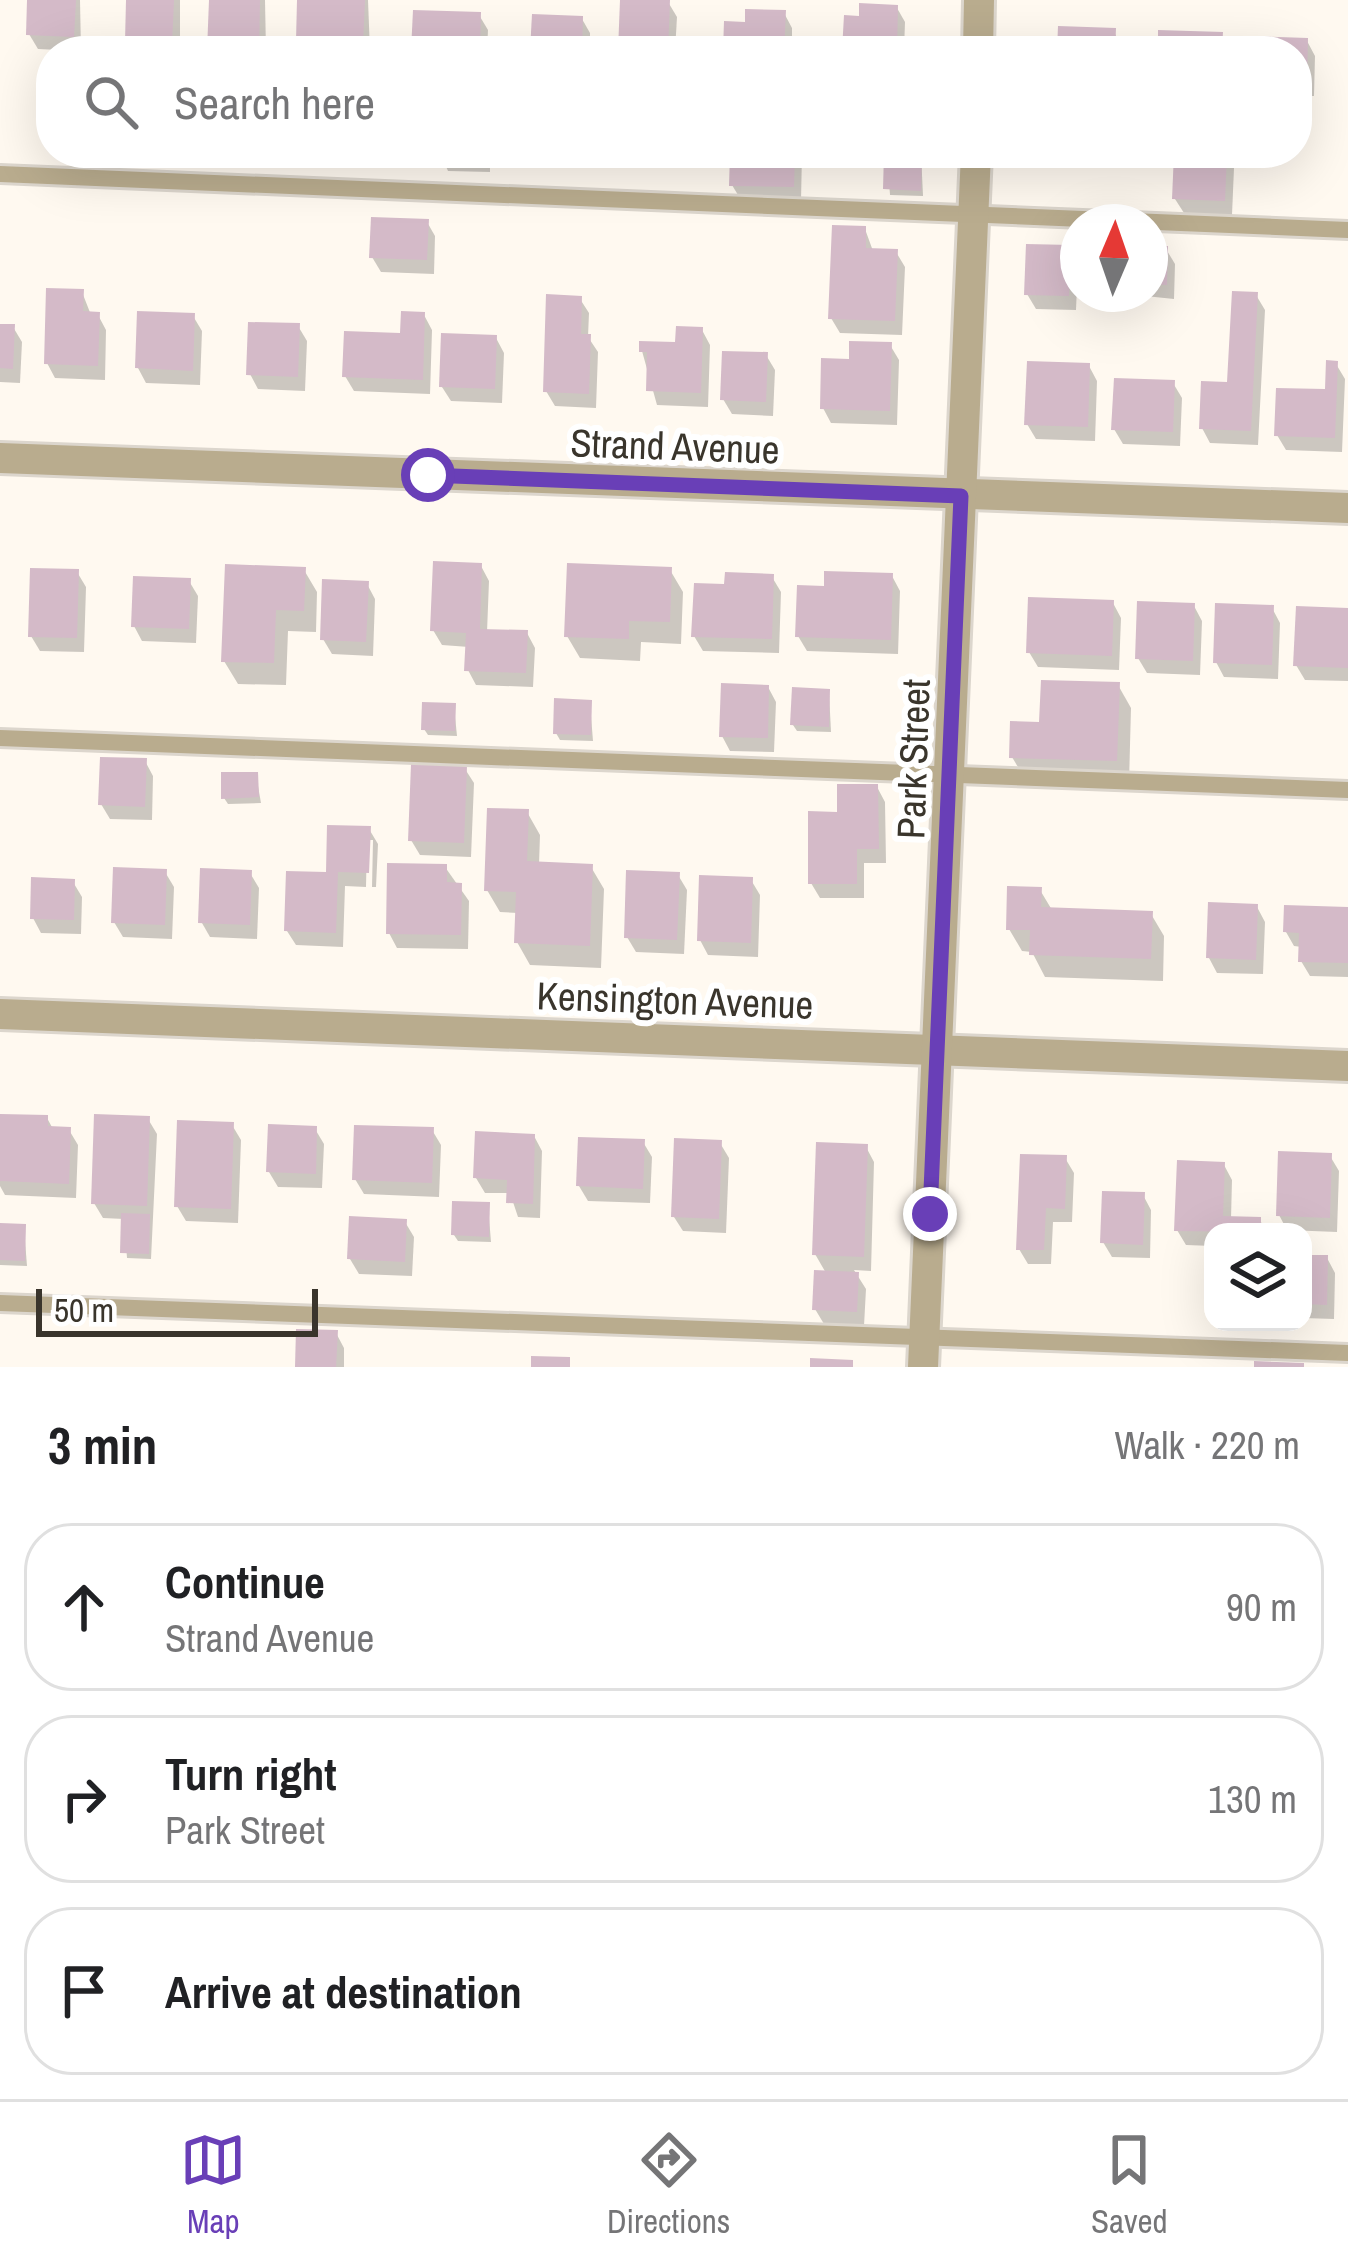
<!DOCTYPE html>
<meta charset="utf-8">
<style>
body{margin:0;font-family:"Archivo Narrow",sans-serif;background:#f2f2f2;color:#202124}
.controls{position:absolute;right:36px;bottom:36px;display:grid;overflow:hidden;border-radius:24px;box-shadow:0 12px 48px #0002}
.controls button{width:108px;height:108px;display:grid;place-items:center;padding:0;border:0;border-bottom:3px solid #e0e0e0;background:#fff;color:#202124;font:60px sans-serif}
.compass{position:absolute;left:1060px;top:204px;width:108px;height:108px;border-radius:50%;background:#fff;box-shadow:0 12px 48px #0002;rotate:2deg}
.scale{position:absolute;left:36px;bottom:30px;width:282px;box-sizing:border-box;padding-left:12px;border:6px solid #3a352c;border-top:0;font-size:33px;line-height:42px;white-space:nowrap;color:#3a352c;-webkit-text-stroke:9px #fff;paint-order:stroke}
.stop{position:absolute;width:36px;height:36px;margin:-27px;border:9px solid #693fb7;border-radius:50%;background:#fff}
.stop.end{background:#693fb7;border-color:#fff;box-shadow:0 3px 12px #0008}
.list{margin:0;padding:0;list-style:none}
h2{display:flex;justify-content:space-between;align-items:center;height:156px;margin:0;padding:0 48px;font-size:51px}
h2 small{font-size:39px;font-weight:400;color:#757577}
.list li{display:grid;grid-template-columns:78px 1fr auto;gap:36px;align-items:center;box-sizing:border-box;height:168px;margin:0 24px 24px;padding:0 24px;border:3px solid #e0e0e0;border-radius:48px}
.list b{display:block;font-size:45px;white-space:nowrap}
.list p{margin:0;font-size:39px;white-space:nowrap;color:#757577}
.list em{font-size:39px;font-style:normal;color:#757577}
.icon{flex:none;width:66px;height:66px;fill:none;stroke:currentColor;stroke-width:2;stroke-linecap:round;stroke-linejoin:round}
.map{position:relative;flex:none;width:1348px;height:1367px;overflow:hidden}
.search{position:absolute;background:#fff;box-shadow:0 12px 48px #0002;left:36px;right:36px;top:36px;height:132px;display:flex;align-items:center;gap:30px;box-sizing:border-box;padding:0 42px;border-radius:48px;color:#757577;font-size:45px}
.sheet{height:732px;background:#fff}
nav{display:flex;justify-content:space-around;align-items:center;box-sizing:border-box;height:168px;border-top:3px solid #e0e0e0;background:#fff;font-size:33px;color:#757577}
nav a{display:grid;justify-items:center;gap:6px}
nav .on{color:#693fb7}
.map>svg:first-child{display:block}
</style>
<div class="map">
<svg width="1348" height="1367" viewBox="0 0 1348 1367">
<rect width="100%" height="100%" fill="#fff9f0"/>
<g fill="#0003">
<path d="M30 0H80L81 51 38 49 29 34Z"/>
<path d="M129 0H180V51H134L128 41Z"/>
<path d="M212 0H265L266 51H210Z"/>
<path d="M300 0H368L370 51H305L299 41Z"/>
<path d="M668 2 677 17 675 51H621Z"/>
<path d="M897 8 905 22 904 51H845L862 19Z"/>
<path d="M784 13 792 28V51H726L748 25Z"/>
<path d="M479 15 488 30 487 51H414Z"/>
<path d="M582 19 590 33V51H533Z"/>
<path d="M1114 31 1122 51H1060Z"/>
<path d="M1307 41 1315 56 1314 96H1297V51H1252Z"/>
<path d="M330 153H384V160L333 157Z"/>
<path d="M440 153H490V172L448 171Z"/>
<path d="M733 153H802L801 201 741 200 732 185Z"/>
<path d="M887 153H921L923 196 890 195Z"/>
<path d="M1177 153H1225L1234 168 1232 215 1184 213 1175 199Z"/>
<path d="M427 222 435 236 434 274 381 272 372 257Z"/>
<path d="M865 229 873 251 896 252 905 267 902 335 840 333 831 318Z"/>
<path d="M1069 248 1078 263 1076 310 1036 309 1027 294Z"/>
<path d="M1150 248 1166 249 1175 264 1174 299 1126 294H1150Z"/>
<path d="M82 292 91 315H98L106 330 105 380 55 378 47 363Z"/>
<path d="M1256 295 1265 310 1258 445 1210 443 1202 428 1230 385Z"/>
<path d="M580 299 589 313 588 337 598 352 596 408 555 406 546 391Z"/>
<path d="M424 315 432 330 430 394 354 391 345 376Z"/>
<path d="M193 316 202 331 200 385 146 383 138 368Z"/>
<path d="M298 326 307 341 305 391 258 389 250 374Z"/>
<path d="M0 327H13L22 342 20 383 0 382Z"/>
<path d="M702 330 710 345 708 407 657 405 642 351 678 345Z"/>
<path d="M496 338 504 353 502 403 451 401 442 387Z"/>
<path d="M890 345 899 360 897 425 831 423 823 408 852 362Z"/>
<path d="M766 355 775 370 773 416 732 414 723 399Z"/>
<path d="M1336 364 1345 379 1342 452 1286 450 1277 435 1328 392Z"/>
<path d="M1089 366 1097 381 1095 441 1036 439 1027 424Z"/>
<path d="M1173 383 1182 398 1180 446 1123 444 1114 429Z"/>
<path d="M481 566 489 581 487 632 527 633 535 648 533 687 476 685 468 670 469 647 442 645 433 630Z"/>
<path d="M304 570 317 592 316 632 288 631 286 685 238 684 224 661Z"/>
<path d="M670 570 683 592 681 644 641 642 640 661 580 658 567 636Z"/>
<path d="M77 572 86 587 84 652 40 651 31 636Z"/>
<path d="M892 576 900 591 898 654 807 651 798 636 827 589Z"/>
<path d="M772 577 781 592 779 653 703 651 694 636 727 587Z"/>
<path d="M189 581 198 596 196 643 142 641 134 626Z"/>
<path d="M367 584 375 599 373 656 332 654 323 639Z"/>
<path d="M1113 603 1121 618 1119 670 1038 667 1029 652Z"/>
<path d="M1194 606 1202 621 1200 675 1147 673 1138 658Z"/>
<path d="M1272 608 1280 623 1278 679 1224 677 1216 662Z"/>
<path d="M1348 611V681L1305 680 1296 665Z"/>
<path d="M1118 685 1131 708 1129 783 1025 779 1012 757 1042 725Z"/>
<path d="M768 687 776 702 774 752 730 751 722 736Z"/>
<path d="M829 692 831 732 797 731 793 725Z"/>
<path d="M590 703 593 741 560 740 556 733Z"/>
<path d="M454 706 457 736 428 735 424 729Z"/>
<path d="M145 761 153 776 152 820 110 819 101 804Z"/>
<path d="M465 769 474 783 471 857 420 855 411 840Z"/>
<path d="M256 775 261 803 228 804 224 798Z"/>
<path d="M877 787 885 802 886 863H864V898H820L811 883 840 815Z"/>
<path d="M527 812 540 835 539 865 591 867 604 889 601 968 530 965 517 942 518 913 500 912 487 890Z"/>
<path d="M369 829 378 844 376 887H372L373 840H367L366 887 345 886 343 947 296 945 287 931Z"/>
<path d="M445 867 469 901 468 949 397 948 389 933Z"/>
<path d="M165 872 174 887 172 939 123 937 114 922Z"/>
<path d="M250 873 259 888 257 939 210 937 202 923Z"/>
<path d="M678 875 687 890 684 954 636 952 627 937Z"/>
<path d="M751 880 760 895 758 957 708 955 700 940Z"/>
<path d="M73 882 82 897 81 934 41 933 33 918Z"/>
<path d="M1040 890 1052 910 1151 914 1164 936 1163 981 1045 977 1032 952 1022 951 1009 929Z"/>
<path d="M1257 907 1265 922 1263 974 1217 973 1209 958Z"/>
<path d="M1348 910V977L1310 976 1301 961 1302 947 1294 946 1286 932Z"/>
<path d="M0 1117 47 1118 53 1129 69 1130 78 1145 76 1198 5 1195 0 1186Z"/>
<path d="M148 1119 157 1134 151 1259 127 1258 124 1219 103 1218 94 1203Z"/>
<path d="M232 1125 241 1140 238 1223 186 1221 177 1206Z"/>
<path d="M315 1129 324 1144 322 1188 278 1187 269 1172Z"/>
<path d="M432 1130 441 1145 439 1197 364 1194 355 1179Z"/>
<path d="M534 1136 542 1151 540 1218 518 1217 510 1193H485L476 1178Z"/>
<path d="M643 1142 652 1157 650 1203 588 1201 579 1186Z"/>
<path d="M720 1143 729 1158 726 1233 683 1231 674 1217Z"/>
<path d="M866 1147 874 1162 871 1271 854 1270 866 1289 864 1326 824 1324 815 1309 826 1273 815 1254Z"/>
<path d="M1330 1156 1339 1171 1337 1232 1287 1230 1279 1215Z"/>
<path d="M1065 1158 1074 1173 1072 1222H1053L1051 1264H1028L1019 1249Z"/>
<path d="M1224 1165 1232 1180 1231 1219 1260 1220 1266 1232H1213V1246L1186 1245 1177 1230Z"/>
<path d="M1143 1195 1151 1210 1150 1258 1112 1257 1103 1242Z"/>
<path d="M488 1205 491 1242 458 1241 454 1235Z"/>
<path d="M405 1222 414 1237 412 1276 359 1274 350 1259Z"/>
<path d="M0 1226 24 1227 27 1266 0 1265Z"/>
<path d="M1303 1258H1327L1335 1273 1334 1319 1303 1318Z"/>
<path d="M336 1333 344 1348V1367H298Z"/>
</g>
<g fill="#d4bac8">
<path d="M27 0H76L74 37 26 35Z"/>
<path d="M126 0H174L172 44 125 42Z"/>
<path d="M209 0H260L259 51H207Z"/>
<path d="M297 0H365L363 44 296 41Z"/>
<path d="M620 0H670L668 51H618Z"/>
<path d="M859 3 898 5 897 51H842L844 15 859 16Z"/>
<path d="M745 9 786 10 784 51H723L724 21 745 22Z"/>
<path d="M413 10 481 12 480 51H411Z"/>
<path d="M532 14 583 16 582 51H530Z"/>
<path d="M1058 26 1116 28 1115 51H1057Z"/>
<path d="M1158 30 1223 32 1222 51H1158Z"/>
<path d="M1250 36 1308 38 1307 82H1297V51H1249Z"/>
<path d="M89 37 117 38 116 51H89Z"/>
<path d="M730 153H795L794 187 729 186Z"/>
<path d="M884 153H922L921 191 883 189Z"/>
<path d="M1174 153H1227L1225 201 1172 199Z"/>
<path d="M371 217 429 219 427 260 369 258Z"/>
<path d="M832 225 866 226V248L898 249 895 321 828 319Z"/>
<path d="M1026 244 1071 245 1069 296 1024 295Z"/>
<path d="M1150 245 1168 246 1167 285 1150 284Z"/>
<path d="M46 288 84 289 83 311 100 312 98 366 44 364Z"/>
<path d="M1232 291 1258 292 1251 431 1199 429 1201 381 1227 382Z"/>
<path d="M546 294 582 296 581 334H591L589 394 543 392Z"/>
<path d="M137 311 195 313 193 371 135 368Z"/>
<path d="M401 311 425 312 423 380 342 377 344 331 400 333Z"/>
<path d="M248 322 300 323 298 377 246 375Z"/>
<path d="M0 324H15L13 369 0 368Z"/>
<path d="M676 326 703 327 701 393 646 391 647 352H639V341L675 342Z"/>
<path d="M441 333 497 335 495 389 439 387Z"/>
<path d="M849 341 892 342 890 411 820 409 821 358 849 359Z"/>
<path d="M722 351 768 352 766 402 720 400Z"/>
<path d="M1326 360 1338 361 1335 438 1274 436 1276 388 1325 389Z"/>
<path d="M1027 361 1090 363 1088 427 1024 425Z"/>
<path d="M1114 378 1175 380 1173 432 1111 430Z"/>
<path d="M433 561 482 563 480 629 528 630 526 673 464 671 466 633 430 631Z"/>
<path d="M567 563 672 567 670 622 629 621V639L564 637Z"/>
<path d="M225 564 306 567 304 611 276 610 274 663 221 662Z"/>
<path d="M30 568 79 569 77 638 28 637Z"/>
<path d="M824 571 893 573 891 640 795 637 797 585 824 586Z"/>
<path d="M725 572 774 574 772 639 691 637 694 583 724 584Z"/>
<path d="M133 576 191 578 189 629 131 627Z"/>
<path d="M322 579 369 581 366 642 320 640Z"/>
<path d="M1028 597 1114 600 1112 656 1026 653Z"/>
<path d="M1137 601 1195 603 1193 661 1135 659Z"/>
<path d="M1215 603 1274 605 1272 665 1213 663Z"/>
<path d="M1296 606 1348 608V668L1293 666Z"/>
<path d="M1041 680 1120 682 1117 761 1009 758 1010 721 1039 722Z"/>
<path d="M721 683 769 685 768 738 719 737Z"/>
<path d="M792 687 830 689 829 727 790 725Z"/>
<path d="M554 698 592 700 591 735 553 734Z"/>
<path d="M422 702 456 703 455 731 421 730Z"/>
<path d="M100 757 147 758 145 807 98 805Z"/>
<path d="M411 764 467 766 464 843 408 841Z"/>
<path d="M221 772H258L259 797 221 799Z"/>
<path d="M837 784H878L879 849H857V884H808V811L837 812Z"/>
<path d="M487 808 529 809 527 861 593 864 590 946 514 943 516 892 484 891Z"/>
<path d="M327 825 371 826 369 873 338 872 336 933 284 931 286 871 326 872Z"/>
<path d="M387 863 447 864V882L462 883 461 935 386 934Z"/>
<path d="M113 867 167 869 165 925 111 923Z"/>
<path d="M200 868 252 870 250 925 198 923Z"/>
<path d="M626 870 680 872 677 940 624 938Z"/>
<path d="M699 875 753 877 751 943 697 941Z"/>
<path d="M31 877 75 879 74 920 30 919Z"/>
<path d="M1007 886 1042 887 1041 907 1153 911 1151 959 1029 955 1030 930H1006Z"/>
<path d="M1208 902 1258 904 1256 960 1206 958Z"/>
<path d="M1284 905 1348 907V963L1298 962 1299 933 1283 932Z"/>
<path d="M0 1114 48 1115V1126L71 1127 69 1184 0 1181Z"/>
<path d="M94 1114 150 1116 147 1206 91 1204Z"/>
<path d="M177 1120 234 1122 231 1209 174 1207Z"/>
<path d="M268 1124 317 1126 316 1174 266 1172Z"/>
<path d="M354 1125 434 1127 432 1183 352 1180Z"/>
<path d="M475 1131 535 1134 533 1204 506 1203 507 1180 473 1178Z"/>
<path d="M578 1137 645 1139 643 1189 576 1186Z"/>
<path d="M674 1138 722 1140 719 1219 671 1217Z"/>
<path d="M816 1142 868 1144 864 1257 812 1255Z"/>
<path d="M1278 1151 1332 1153 1330 1218 1276 1216Z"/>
<path d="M1020 1154 1067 1155 1065 1209 1046 1208 1044 1250H1016Z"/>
<path d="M1177 1160 1225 1162 1223 1216 1261 1217V1232L1174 1231Z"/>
<path d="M1102 1191 1145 1192 1143 1245 1100 1243Z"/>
<path d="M452 1201 490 1202 489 1237 451 1235Z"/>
<path d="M121 1213 150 1214 149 1254 120 1253Z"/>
<path d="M349 1216 407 1219 405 1262 347 1259Z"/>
<path d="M0 1223 26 1224 25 1261 0 1260Z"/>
<path d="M1303 1255H1328L1327 1305 1303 1304Z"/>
<path d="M814 1270 859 1272 857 1312 812 1310Z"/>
<path d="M296 1329 338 1330 336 1367H295Z"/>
<path d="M531 1356 570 1357V1367H531Z"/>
<path d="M810 1358 853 1360V1367H810Z"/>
<path d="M1254 1361 1304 1363V1367H1254Z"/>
</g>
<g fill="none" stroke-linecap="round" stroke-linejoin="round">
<g stroke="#dcd6cd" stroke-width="22">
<g id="lane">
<path d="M0 174 1348 230"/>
<path d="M0 738 1348 790"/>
<path d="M0 1303 1348 1353"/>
</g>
</g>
<g stroke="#dcd6cd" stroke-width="36">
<g id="street">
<path d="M978 51 979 0"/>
<path d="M0 458 1348 508"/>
<path d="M0 1014 1348 1066"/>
<path d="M923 1367 976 153"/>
</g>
</g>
<use href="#lane" stroke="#b9ac8e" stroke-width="16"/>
<use href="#street" stroke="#b9ac8e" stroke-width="30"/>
</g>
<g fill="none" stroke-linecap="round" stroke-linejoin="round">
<path stroke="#693fb7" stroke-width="15" d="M428 475 961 496 930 1214"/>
</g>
<g text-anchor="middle" stroke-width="12" stroke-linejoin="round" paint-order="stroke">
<g font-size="39" fill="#3a352c" stroke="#fff">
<text transform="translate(675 446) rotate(2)" y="14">Strand Avenue</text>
<text transform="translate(913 759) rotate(-88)" y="14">Park Street</text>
<text transform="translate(675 1000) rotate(2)" y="14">Kensington Avenue</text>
</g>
</g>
</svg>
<div class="controls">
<button><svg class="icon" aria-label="layers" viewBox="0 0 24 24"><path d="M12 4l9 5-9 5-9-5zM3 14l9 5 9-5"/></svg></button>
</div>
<svg class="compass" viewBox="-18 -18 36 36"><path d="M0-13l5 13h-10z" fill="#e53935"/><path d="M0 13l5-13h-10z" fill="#757577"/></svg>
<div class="scale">50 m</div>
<div class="stop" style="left:428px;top:475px"></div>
<div class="stop end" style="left:930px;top:1214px"></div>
<div class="search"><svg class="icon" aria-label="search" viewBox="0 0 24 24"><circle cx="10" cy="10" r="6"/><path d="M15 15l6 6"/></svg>Search here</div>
</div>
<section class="sheet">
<h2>3 min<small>Walk · 220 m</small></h2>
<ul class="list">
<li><svg class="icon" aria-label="ahead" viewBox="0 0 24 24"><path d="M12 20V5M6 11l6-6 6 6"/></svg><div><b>Continue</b><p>Strand Avenue</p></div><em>90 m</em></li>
<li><svg class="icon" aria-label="right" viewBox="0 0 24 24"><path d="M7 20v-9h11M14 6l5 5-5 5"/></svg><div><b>Turn right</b><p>Park Street</p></div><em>130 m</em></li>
<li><svg class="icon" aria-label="arrive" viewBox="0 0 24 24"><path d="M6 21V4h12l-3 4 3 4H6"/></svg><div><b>Arrive at destination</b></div></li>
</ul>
</section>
<nav>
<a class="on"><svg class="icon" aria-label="map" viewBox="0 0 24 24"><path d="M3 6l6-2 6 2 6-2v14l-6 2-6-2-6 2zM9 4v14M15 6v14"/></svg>Map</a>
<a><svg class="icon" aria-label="directions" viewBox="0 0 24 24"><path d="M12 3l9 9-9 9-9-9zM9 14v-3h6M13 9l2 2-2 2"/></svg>Directions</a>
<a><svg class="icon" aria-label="saved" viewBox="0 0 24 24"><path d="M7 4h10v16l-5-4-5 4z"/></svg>Saved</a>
</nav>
